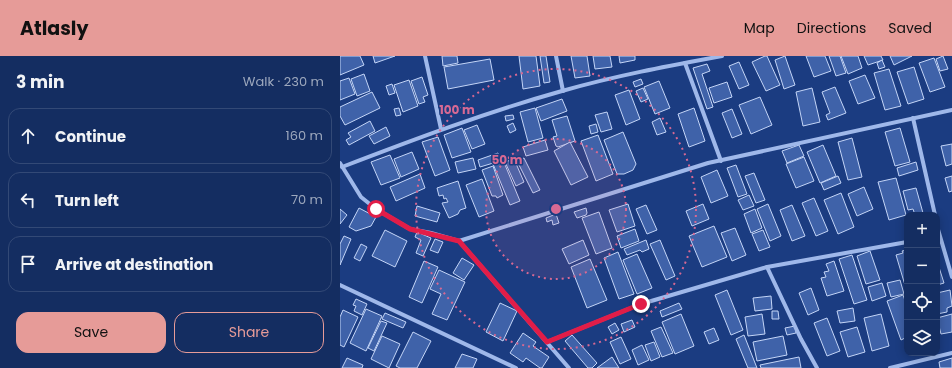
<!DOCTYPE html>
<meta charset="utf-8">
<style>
body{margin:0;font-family:Poppins,sans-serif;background:#21396a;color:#f1f3f6}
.controls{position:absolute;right:12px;bottom:12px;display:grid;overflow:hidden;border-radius:8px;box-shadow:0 2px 10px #0003}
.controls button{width:36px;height:36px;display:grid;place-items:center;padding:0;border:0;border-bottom:1px solid #334976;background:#142d61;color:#f1f3f6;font:20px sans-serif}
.stop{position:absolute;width:12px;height:12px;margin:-9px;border:3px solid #e11d48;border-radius:50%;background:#fff}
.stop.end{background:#e11d48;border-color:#fff;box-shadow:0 1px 4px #0008}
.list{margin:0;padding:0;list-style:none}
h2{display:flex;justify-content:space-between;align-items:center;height:52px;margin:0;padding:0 16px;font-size:17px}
h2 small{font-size:13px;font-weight:400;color:#9da8bd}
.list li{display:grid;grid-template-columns:26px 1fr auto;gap:12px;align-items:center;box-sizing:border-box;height:56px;margin:0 8px 8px;padding:0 8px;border:1px solid #334976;border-radius:12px}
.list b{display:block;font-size:15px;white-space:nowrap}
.list em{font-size:13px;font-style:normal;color:#9da8bd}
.actions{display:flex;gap:8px;padding:12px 16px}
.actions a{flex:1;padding:9px 0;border:1px solid #e69b98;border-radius:12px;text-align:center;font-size:14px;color:#e69b98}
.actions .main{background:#e69b98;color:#111}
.icon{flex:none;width:22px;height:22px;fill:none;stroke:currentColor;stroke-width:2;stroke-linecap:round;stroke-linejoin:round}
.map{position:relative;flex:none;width:612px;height:312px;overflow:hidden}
header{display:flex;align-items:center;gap:24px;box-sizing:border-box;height:56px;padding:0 20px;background:#e69b98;color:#111}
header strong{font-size:19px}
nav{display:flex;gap:22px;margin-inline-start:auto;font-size:14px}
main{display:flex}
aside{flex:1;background:#142d61}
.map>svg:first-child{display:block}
</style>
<header>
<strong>Atlasly</strong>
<nav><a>Map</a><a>Directions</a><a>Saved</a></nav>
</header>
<main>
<aside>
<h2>3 min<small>Walk · 230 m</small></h2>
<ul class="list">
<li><svg class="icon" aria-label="ahead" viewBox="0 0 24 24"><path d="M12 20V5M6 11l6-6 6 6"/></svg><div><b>Continue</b></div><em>160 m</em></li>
<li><svg class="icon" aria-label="left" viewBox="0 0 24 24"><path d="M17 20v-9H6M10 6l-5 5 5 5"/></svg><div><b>Turn left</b></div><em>70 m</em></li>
<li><svg class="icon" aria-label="arrive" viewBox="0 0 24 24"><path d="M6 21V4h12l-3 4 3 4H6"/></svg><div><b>Arrive at destination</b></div></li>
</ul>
<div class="actions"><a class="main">Save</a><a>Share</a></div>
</aside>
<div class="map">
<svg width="612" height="312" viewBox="0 0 612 312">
<rect width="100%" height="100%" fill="#1b3c81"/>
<g fill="#3f62a9" stroke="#c4d5f7">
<path d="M0 0H20L24 9 0 19Z"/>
<path d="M33 0H55L35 7Z"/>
<path d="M102 0H117L118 7 103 10Z"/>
<path d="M179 0H196L200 30 183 33Z"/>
<path d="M200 0H206L210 26 204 27Z"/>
<path d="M231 0H247L250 20 235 22Z"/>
<path d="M253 0H270L272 11 255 13Z"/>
<path d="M279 0H295V4L280 7Z"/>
<path d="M425 0H427L440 29 426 35 412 6Z"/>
<path d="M445 0 455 29 444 33 435 4Z"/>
<path d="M466 0H485L491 15 474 21Z"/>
<path d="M489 0H500L506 17 496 20Z"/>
<path d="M501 0H518L522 12 508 18Z"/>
<path d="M524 0H541L543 4 528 9Z"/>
<path d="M550 0H572L554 9Z"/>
<path d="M603 0 608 13 600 15 596 3Z"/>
<path d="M594 2 605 31 590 36 579 7Z"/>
<path d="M150 3 154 24 108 33 104 11Z"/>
<path d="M542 4 545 11 539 13 537 7Z"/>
<path d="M399 6 409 29 399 33 389 10Z"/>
<path d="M367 8 370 15 362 18 373 51 367 53 353 12Z"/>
<path d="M574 11 584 43 568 48 557 16Z"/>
<path d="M549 13 561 50 545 54 534 17Z"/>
<path d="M24 18 30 35 17 40 11 23Z"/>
<path d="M525 19 535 42 518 48 509 25Z"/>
<path d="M82 21 88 39 83 41 85 46 79 48 71 25Z"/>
<path d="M9 22 15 38 0 44V25Z"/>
<path d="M301 23 303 28 295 31 293 26Z"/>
<path d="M69 24 78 50 63 56 54 29Z"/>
<path d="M319 25 330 52 315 58 304 31Z"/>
<path d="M387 26 392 41 374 47 369 32Z"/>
<path d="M52 28 55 37 49 39 46 30Z"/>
<path d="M495 31 506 57 488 64 486 59 490 57 482 36Z"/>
<path d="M303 32 308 43 301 46 296 35Z"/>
<path d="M472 32 480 66 463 70 456 36Z"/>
<path d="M289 34 300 63 286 69 275 39Z"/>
<path d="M32 36 40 52 5 69 0 60V51Z"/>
<path d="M420 41 432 69 411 78 399 49Z"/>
<path d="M222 43 227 55 201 65 196 52Z"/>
<path d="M59 52 61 59 56 60 54 53Z"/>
<path d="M195 52 203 82 188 86 180 56Z"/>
<path d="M354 52 365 85 349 91 338 58Z"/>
<path d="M392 53 402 78 392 82 382 57Z"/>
<path d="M267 56 272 73 261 76 255 59Z"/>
<path d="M173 59 174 63 166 65 165 60Z"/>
<path d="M227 60 235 85 218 91 216 90 213 81 217 80 212 64Z"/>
<path d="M320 62 326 76 317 79 312 66Z"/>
<path d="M30 65 35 75 9 89 6 84 11 81 8 77Z"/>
<path d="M173 67 176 74 170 77 167 70Z"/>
<path d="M256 68 258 76 251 78 249 70Z"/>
<path d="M137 69 145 88 132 93 124 74Z"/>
<path d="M46 71 50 80 34 88 29 80Z"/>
<path d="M122 72 131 96 112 102 104 79Z"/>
<path d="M560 72 570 106 555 110 545 76Z"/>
<path d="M283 76 296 108 293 114 284 118H277L264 84Z"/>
<path d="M258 79 273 118 256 125 241 85Z"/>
<path d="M98 81 110 114 95 120 82 86Z"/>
<path d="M512 82 522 121 508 124 498 86Z"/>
<path d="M205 84 208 94 186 100 183 91Z"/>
<path d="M230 86 248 121 231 129 214 95Z"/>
<path d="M612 88V108L606 110 601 90Z"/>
<path d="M459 89 464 100 447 107 442 95Z"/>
<path d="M483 89 496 120 480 127 467 96Z"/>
<path d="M72 96 79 113 61 121 54 103Z"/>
<path d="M158 97 160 105 140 111 138 104Z"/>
<path d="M50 99 60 122 41 129 31 106Z"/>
<path d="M464 101 474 125 456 132 446 108Z"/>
<path d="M133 102 136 113 118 117 115 106Z"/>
<path d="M184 102 200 134 193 137 177 105Z"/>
<path d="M174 103 184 126 176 130 165 106Z"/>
<path d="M163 104 180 145 170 149 153 108Z"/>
<path d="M576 106 578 114 559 120 557 112Z"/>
<path d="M396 109 407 138 398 141 387 112Z"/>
<path d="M153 110 163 139 157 142 156 140H152L142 114Z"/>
<path d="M377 114 388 140 371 147 361 121Z"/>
<path d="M414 117 425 144 416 147 405 120Z"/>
<path d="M80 118 85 132 56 145 50 131Z"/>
<path d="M498 120 501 127 484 134 481 127Z"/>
<path d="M612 120V135L609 136 605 122Z"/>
<path d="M556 122 566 159 549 164 538 126Z"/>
<path d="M142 123 154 155 139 161 126 129Z"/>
<path d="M118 125 126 152 120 154 118 158 109 162 102 147 108 146 106 142 104 143 103 139 99 140 97 132Z"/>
<path d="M524 131 533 153 517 160 508 138Z"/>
<path d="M576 132 583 157 575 159 573 153 568 154 563 135Z"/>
<path d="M501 137 514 171 498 178 484 144Z"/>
<path d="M409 139 414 150 403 154 398 144Z"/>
<path d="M474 142 488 175 476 180 462 147Z"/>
<path d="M288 148 295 170 277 176 269 154Z"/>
<path d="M363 148 369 163 352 170 346 155Z"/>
<path d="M428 148 441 180 430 185 417 153Z"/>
<path d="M306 149 317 174 307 178 296 153Z"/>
<path d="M452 149 465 180 452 185 440 154Z"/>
<path d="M77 150 100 157 97 166 75 160Z"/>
<path d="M19 152 36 161 31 170 16 175 9 171Z"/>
<path d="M246 152 247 157 246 159 237 162 234 156Z"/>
<path d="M0 153 7 159 0 168Z"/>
<path d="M415 153 422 172 411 177 404 158Z"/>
<path d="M259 156 272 192 256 198 242 162Z"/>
<path d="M216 158 219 167 213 169 212 164 207 166 206 162Z"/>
<path d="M374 170 387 201 362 211 349 180Z"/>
<path d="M395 172 406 199 392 205 381 177Z"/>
<path d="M295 173 299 185 281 192 277 180Z"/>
<path d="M45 174 67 185 55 211 32 200Z"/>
<path d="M423 174 430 191 419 195 412 178Z"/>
<path d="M77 176 91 182 83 200 76 197 81 184 75 181Z"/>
<path d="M4 180 11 183 0 209V188Z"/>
<path d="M95 183 103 186 98 197 90 194Z"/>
<path d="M243 184 249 199 229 208 222 193Z"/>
<path d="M306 184 309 193 302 196 300 194 287 199 284 193Z"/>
<path d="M320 184 335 220 326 224 310 188Z"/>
<path d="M21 188 27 191 20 205 14 202Z"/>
<path d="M567 194V236L556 199 563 197 562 195Z"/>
<path d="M530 195 540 224 526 228 517 200Z"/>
<path d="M278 196 294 238 279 243 264 202Z"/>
<path d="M297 198 312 232 297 238 283 204Z"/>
<path d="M512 199 527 244 514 248 499 203Z"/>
<path d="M122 202 134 209 124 224 113 217Z"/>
<path d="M250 203 267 244 247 252 231 211Z"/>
<path d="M84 205 98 211 82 247 69 241Z"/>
<path d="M494 205 504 235 487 240 481 222 486 221 484 216 489 215 486 208Z"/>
<path d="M597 205 604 227 597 229Z"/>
<path d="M99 214 125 226 107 264 92 258 101 238 90 233Z"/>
<path d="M560 224 564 238 551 241 547 227Z"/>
<path d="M542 227 546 240 532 245 528 231Z"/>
<path d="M471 232 479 254 468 259 459 237Z"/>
<path d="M387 234 403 274 391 279 375 239Z"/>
<path d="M610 234 612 250 607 252V256L597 258V237Z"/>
<path d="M563 239 567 250V281L561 284 547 245Z"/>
<path d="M431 240 432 253 415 255 413 242Z"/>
<path d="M16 243 27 248 22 259 14 255 16 250 13 249Z"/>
<path d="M160 247 177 255 163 285 146 276Z"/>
<path d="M339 247 342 253 322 261 320 255Z"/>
<path d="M513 252 515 265 500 267 497 255Z"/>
<path d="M26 253 42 260 26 295 10 287Z"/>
<path d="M3 254 18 261 4 291 0 289V261Z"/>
<path d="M432 255H438L439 263H432Z"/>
<path d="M45 257 66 266 63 272 42 263Z"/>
<path d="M341 258 354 290 335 298 322 266Z"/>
<path d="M422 258 425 278 408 280 405 261Z"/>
<path d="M541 258 549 290 532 295 524 262Z"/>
<path d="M612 258V276L601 278 597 262Z"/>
<path d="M487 262 500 295 487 300 474 267Z"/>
<path d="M292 264 295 271 284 276 281 268Z"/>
<path d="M41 265 47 267 34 295 28 292Z"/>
<path d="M275 267 279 274 272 278 268 271Z"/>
<path d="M455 270 456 277 447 279 445 272Z"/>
<path d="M321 271 333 297 322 301 311 275Z"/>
<path d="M517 271 525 296 508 301 500 276Z"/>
<path d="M374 272 379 284 369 288 364 276Z"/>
<path d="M73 276 91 285 77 312H60L56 310Z"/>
<path d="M183 277 196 286 193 290 209 301 202 312H200L186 302 183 306 170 297Z"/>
<path d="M232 279 257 307 252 312H248L225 285Z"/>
<path d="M404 279 417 312H408L396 283Z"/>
<path d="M42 280 60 288 49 312 31 303Z"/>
<path d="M443 280 447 299 417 305 413 286Z"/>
<path d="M281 281 291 303 280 308 270 286Z"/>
<path d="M314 286 320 301 311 305 305 289Z"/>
<path d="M302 289 309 304 298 309 292 294Z"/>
<path d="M122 298 137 303 133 312H115Z"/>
<path d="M272 301 279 312H257Z"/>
<path d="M459 301 461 312H421L420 309Z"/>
<path d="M7 302 23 309 22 312H2Z"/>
<path d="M612 302V312H600L599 306Z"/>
</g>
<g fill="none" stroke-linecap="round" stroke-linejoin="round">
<g stroke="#9fb8ea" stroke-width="4">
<path d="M85 0 101 73"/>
<path d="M216 0 223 35"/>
<path d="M345 7 381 105"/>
<path d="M573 62 595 159"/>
<path d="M0 107 21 141 36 153 70 173 91 177 119 185 229 312"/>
<path d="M2 111C75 83 147 56 222 35 274 20 328 10 382 0"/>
<path d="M597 170 612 221"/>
<path d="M119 185 368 107 612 54"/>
<path d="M427 211 461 283 477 312"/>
<path d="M0 229 176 312"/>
<path d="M207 286 301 248 427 211 567 186"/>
<path d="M550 312 612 297"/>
</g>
</g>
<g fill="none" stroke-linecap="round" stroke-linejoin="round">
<path stroke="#e11d48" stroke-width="5" d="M36 153 70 173 119 185 207 286 301 248"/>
</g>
<circle cx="216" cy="153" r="70" fill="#d76994" fill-opacity=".12"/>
<g fill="none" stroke="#d76994" stroke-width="2" stroke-dasharray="2 4">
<circle cx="216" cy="153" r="70"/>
<circle cx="216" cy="153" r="140"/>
</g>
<circle cx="216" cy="153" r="6" fill="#d76994" stroke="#1b3c81" stroke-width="2"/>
<g font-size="12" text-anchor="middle" font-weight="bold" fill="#d76994" stroke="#1b3c81" stroke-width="3" stroke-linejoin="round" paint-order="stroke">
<text x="117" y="58">100 m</text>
<text x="167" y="108">50 m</text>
</g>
</svg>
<div class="controls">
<button>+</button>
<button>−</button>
<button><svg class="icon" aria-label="locate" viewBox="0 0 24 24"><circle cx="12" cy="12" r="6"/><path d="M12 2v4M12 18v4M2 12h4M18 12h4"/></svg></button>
<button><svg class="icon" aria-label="layers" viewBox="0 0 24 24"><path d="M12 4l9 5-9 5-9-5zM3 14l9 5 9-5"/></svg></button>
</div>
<div class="stop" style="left:36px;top:153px"></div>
<div class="stop end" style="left:301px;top:248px"></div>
</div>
</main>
